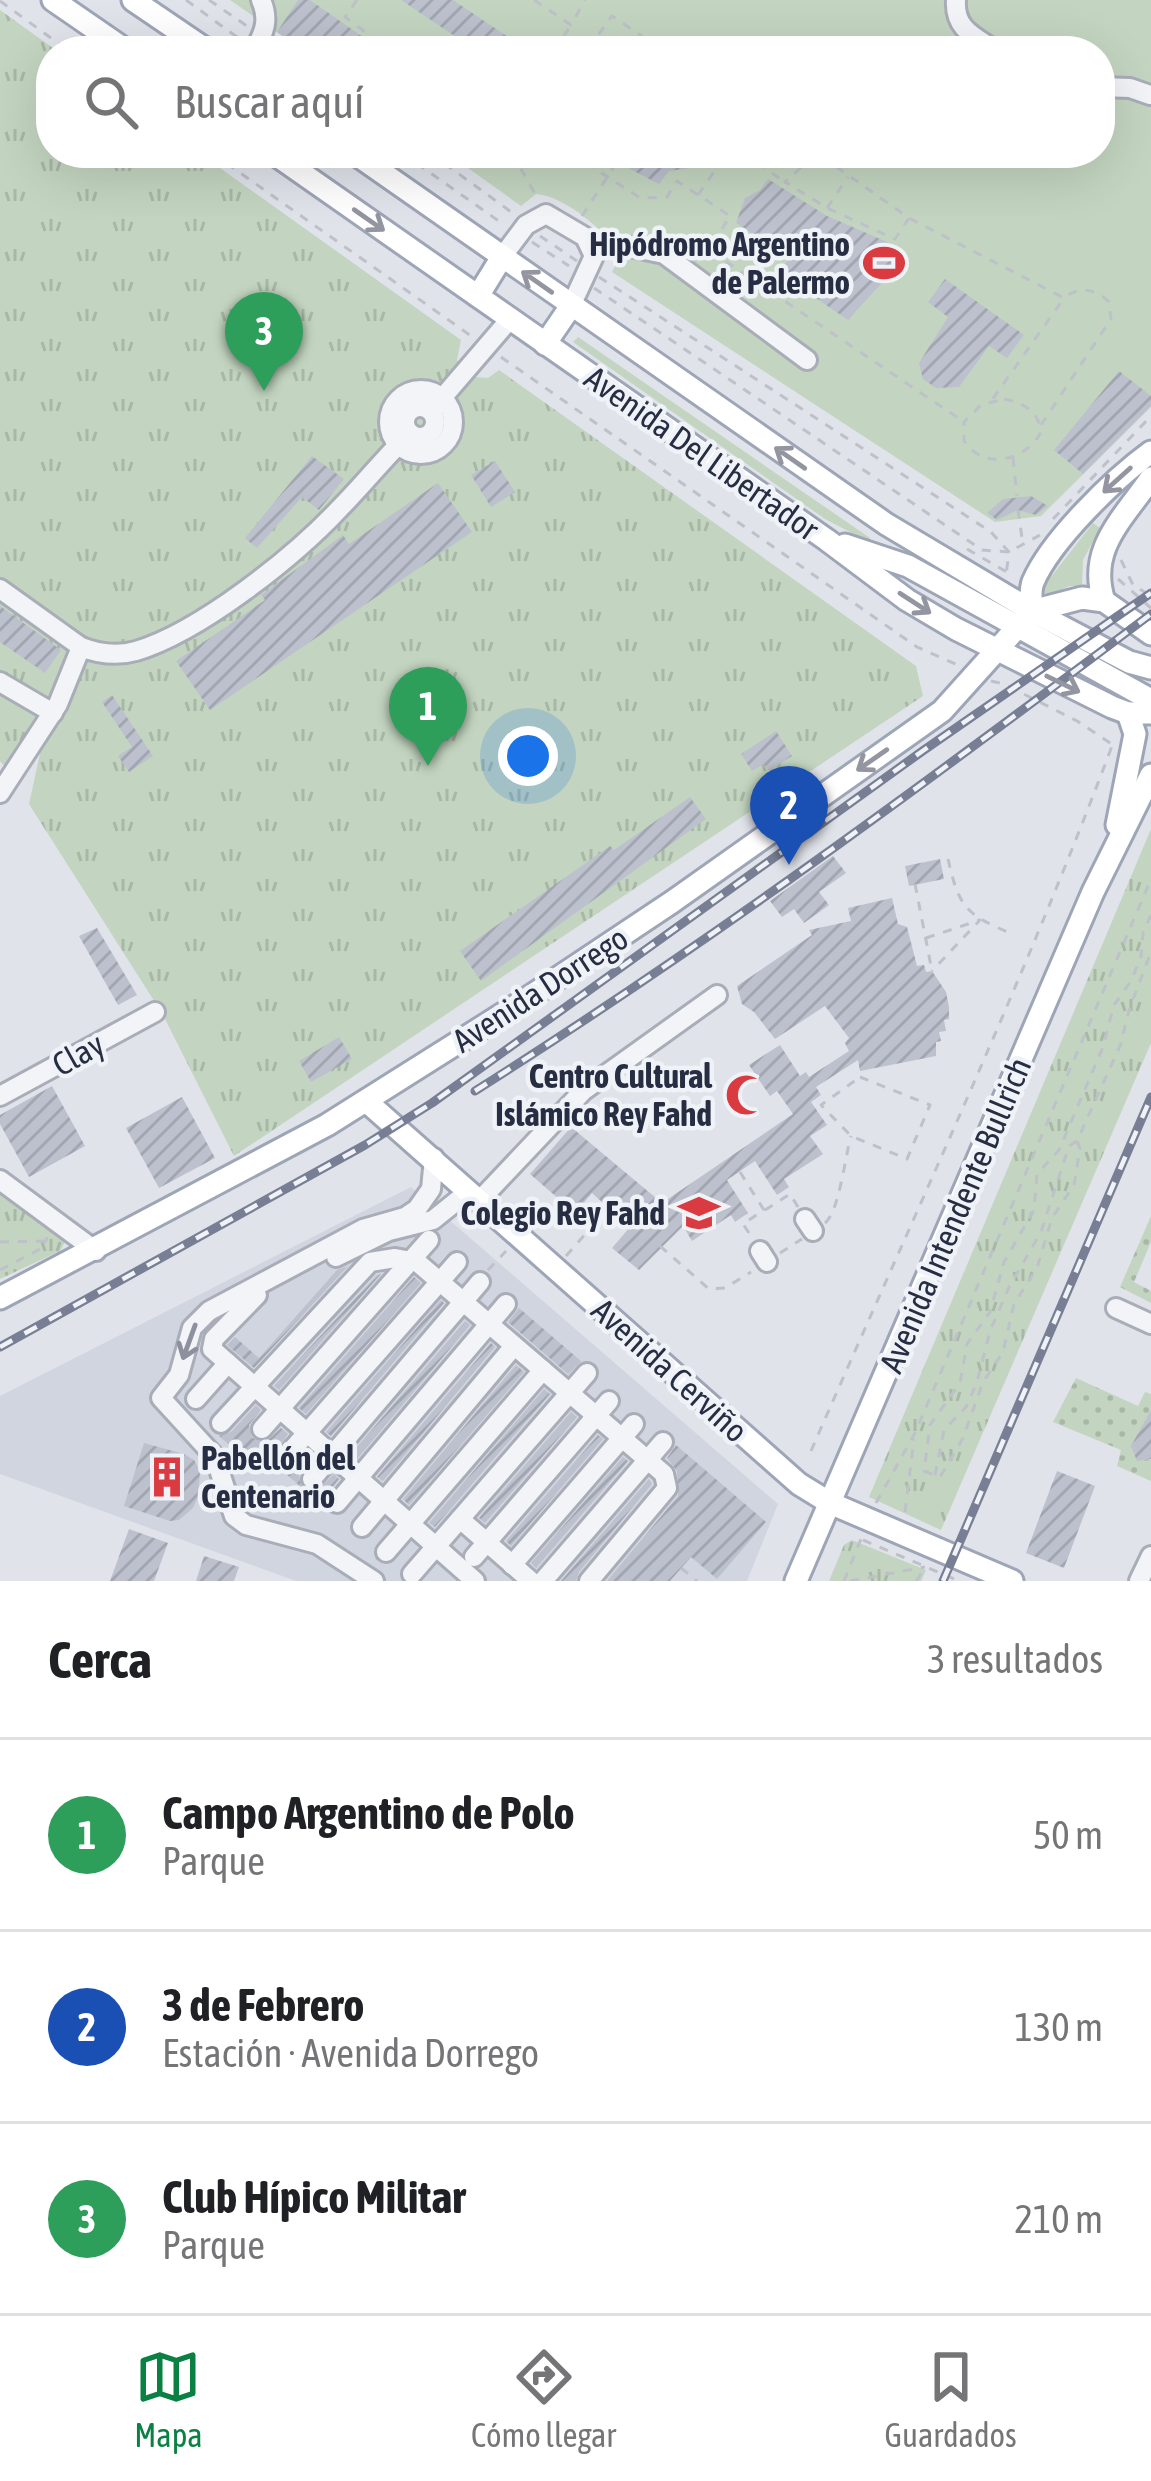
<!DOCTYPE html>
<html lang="es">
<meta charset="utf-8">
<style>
body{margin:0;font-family:"Asap Condensed",sans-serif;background:#f6f6f6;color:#202124}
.you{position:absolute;left:528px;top:756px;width:42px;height:42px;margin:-30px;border:9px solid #fff;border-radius:50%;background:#1a73e8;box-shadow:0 0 0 18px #1a73e833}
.badge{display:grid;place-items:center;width:78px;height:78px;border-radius:50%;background:#0b8043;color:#fff;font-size:39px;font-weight:700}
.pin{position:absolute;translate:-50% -99px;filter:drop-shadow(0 3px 6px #0008)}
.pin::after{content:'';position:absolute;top:63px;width:42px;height:36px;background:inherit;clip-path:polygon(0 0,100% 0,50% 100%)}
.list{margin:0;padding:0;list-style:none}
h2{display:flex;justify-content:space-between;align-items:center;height:156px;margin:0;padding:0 48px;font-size:51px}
h2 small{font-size:39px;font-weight:400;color:#757577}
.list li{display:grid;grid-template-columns:78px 1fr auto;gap:36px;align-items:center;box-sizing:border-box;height:192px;padding:0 48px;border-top:3px solid #e0e0e0}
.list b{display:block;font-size:45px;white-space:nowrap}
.list p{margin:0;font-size:39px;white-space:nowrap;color:#757577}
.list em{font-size:39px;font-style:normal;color:#757577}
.icon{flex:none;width:66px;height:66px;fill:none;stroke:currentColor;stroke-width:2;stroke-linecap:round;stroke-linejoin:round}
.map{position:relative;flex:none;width:1151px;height:1581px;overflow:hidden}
.search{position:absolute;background:#fff;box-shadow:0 12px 48px #0002;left:36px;right:36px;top:36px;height:132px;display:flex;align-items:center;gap:30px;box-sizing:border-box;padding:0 42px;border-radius:48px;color:#757577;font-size:45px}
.sheet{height:732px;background:#fff}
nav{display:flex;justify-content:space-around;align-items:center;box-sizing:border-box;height:168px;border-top:3px solid #e0e0e0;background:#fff;font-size:33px;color:#757577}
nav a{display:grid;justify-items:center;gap:6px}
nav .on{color:#0b8043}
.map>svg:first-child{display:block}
</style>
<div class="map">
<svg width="1151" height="1581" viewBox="0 0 1151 1581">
<defs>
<pattern id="park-tufts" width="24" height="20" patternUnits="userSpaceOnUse" patternTransform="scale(3)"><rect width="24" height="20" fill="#c3d5c0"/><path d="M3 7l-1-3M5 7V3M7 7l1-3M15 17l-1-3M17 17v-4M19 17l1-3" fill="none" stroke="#a8b7a6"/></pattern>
<pattern id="garden-dots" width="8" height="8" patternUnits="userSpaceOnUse" patternTransform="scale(3)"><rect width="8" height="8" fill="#c3d5c0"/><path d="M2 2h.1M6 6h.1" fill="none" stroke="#a8b7a6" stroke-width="1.8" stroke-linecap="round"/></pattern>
<pattern id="building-hatch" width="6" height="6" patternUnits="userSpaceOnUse" patternTransform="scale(3)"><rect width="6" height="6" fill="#bcc1cd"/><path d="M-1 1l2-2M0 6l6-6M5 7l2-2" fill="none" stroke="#a2a6b1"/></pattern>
</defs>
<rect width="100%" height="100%" fill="#e0e3ea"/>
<path fill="#d1d5df" d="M411 1187 778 1504 747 1581H296L0 1474V1396Z"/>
<g fill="#c3d5c0">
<path d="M230 0H1151V407L1041 516 995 522 612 272 621 254C605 231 565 196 536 194L521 206 447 153H1100V51H304Z"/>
<path d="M578 337 870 538 869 542 825 519 573 342Z"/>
<path d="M1093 523 1100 528 1083 560 1082 586H1069L1051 595 1040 591Z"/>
</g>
<g fill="url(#park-tufts)">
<path d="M0 10 57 51H51V153H199L461 340 457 360 474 377 488 378 499 370 916 666 923 696 234 1156 163 1015 29 804 45 731 5 767 0 761Z"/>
<path d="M1151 829V1043L941 1530 869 1497Z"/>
<path d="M0 1190 64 1237 65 1242 60 1251 0 1279Z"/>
<path d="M852 1540 926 1570 921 1581H829L844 1545Z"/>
</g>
<g fill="url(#garden-dots)">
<path d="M1151 1216V1242L1134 1282 1151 1291V1303L1120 1287Z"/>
<path d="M1076 1378 1138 1406 1145 1392 1151 1394V1412L1131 1446 1151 1460V1481L1117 1466 1121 1450 1053 1422Z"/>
</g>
<g fill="url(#building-hatch)">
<path d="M298 0H310L383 51H304L277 32Z"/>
<path d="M401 0H453L529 51H477Z"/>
<path d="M599 153H716L690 168 669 171 659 184Z"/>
<path d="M768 179 827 216 901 248 890 274 848 320 779 273 789 258 736 223 745 198 760 190Z"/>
<path d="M945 279 1024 335 1007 358 989 346 959 387 936 388 923 379 919 363 948 317 928 302Z"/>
<path d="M1119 371 1151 396V406L1083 474 1054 450Z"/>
<path d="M312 456 344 479 319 510 302 497 257 548 245 538Z"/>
<path d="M495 461 515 492 491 507 471 475Z"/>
<path d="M438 483 472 532 210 710 176 661 265 600 261 595 343 535 349 544Z"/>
<path d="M1031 496 1048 506 1036 515 1018 510 997 520 987 513 1003 499Z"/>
<path d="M0 606 61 650 45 673 0 642Z"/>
<path d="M112 695 153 756 129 772 118 756 132 747 102 702Z"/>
<path d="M776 731 792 756 769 771 764 764 752 771 741 754Z"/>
<path d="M690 797 706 819 481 981 460 951 610 846 614 850Z"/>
<path d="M833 856 846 873 819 892 829 905 804 923 794 909 782 917 770 901Z"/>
<path d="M940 859 944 879 909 886 905 866Z"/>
<path d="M892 898 898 924 907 927 917 966 924 965 926 972 932 971 946 992 949 1007V1019L944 1020 946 1031 939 1032 941 1041 936 1042V1056L860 1071 858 1060 816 1087 821 1095 811 1102 827 1125 810 1136 823 1154 784 1179 789 1187 777 1195 755 1161 727 1180 748 1213 735 1222 731 1215 692 1241 683 1226 639 1270 612 1248 630 1227 592 1193 575 1213 530 1174 571 1127 662 1203 793 1114 777 1091 770 1096 749 1065 780 1045 800 1076 806 1072 809 1077 849 1051 845 1043 849 1038 825 1006 775 1039 754 1012 742 1004 737 986 812 935 809 930 851 921 848 908Z"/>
<path d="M97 928 137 995 118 1005 79 936Z"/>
<path d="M339 1037 352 1059 311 1082 299 1061Z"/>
<path d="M52 1086 85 1146 29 1177 0 1124V1115Z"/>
<path d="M182 1097 215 1158 159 1188 126 1128Z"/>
<path d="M348 1266 254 1368 227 1345 235 1337 259 1358 337 1270Z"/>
<path d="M381 1274 279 1390 274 1386 377 1275Z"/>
<path d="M414 1277 421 1283 306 1414 299 1408Z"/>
<path d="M441 1300 444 1303 331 1436 326 1432Z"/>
<path d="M519 1308 581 1361 568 1374 508 1322Z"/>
<path d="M465 1321 470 1325 357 1459 351 1454Z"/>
<path d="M491 1343 495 1347 383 1481 377 1477Z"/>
<path d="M516 1365 524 1372 409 1505 403 1499Z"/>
<path d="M544 1389 550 1394 435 1527 429 1523Z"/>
<path d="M256 1405 261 1410 249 1425 252 1438 267 1441 281 1428 288 1434 270 1460 267 1457 256 1468 219 1436 231 1432Z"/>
<path d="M1151 1410V1459L1137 1461 1131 1446Z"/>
<path d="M571 1412 577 1417 485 1523 479 1518Z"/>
<path d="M598 1435 603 1439 511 1546 506 1541Z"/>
<path d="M144 1443 184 1454 194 1460 200 1471 198 1497 193 1508 179 1520 170 1521 124 1506Z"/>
<path d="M676 1445 766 1522 717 1579 691 1557 670 1581H607L678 1496 677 1471 667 1458Z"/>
<path d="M308 1452 313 1456 299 1475 302 1488 315 1492 334 1474 339 1479 326 1495 325 1508 285 1473Z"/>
<path d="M623 1457 628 1461 536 1568 531 1563Z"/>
<path d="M1057 1471 1095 1486 1064 1568 1026 1553Z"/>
<path d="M649 1479 652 1484 579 1572 576 1581H561Z"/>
<path d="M129 1529 168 1543 154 1581H110Z"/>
<path d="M204 1556 239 1567 234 1581H196Z"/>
</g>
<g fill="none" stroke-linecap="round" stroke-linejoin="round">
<g stroke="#a8adb8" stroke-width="24">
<g id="minor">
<path d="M956 0C954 29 974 36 996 51"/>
<path d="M254 51C264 33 270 20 261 0"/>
<path d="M1100 87 1130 88 1150 95"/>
<path d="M593 247 626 246 664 254 807 360"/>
<path d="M502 257 526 225 546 214 585 237 594 256 571 306"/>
<circle cx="421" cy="422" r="32"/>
<circle cx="420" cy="422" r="15"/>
<path d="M431 411 510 319"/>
<path d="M0 589 81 647C99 654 118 656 136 651 200 632 294 557 340 508 364 484 385 457 410 433"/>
<path d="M0 682 53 713"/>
<path d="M0 793 58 704 81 647"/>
<path d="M0 1096 155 1012"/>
<path d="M0 1180 96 1251"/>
<path d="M480 1200 583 1091 717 995"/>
<path d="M805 1219 813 1231"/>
<path d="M760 1251 767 1262"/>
<path d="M336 1257 389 1231 433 1220 469 1191"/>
<path d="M257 1295 214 1339 212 1349 475 1581"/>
<path d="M1116 1308 1151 1324"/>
<path d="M196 1399 228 1363"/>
<path d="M221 1423 370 1262 395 1258 417 1262 664 1474 667 1488 589 1581"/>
<path d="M262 1429 429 1240"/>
<path d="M283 1460 457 1262"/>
<path d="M312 1479 480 1282"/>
<path d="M337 1503 506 1304"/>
<path d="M460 1519 531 1581"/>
<path d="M362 1527 514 1346"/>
<path d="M386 1552 543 1370"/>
<path d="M474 1557 609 1401"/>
<path d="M512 1565 634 1424"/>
<path d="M412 1574 587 1373"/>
<path d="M374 1581 317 1544 246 1525 234 1516 215 1457 161 1398 179 1375 192 1328 209 1311 363 1229 405 1217 417 1209 431 1189 434 1158"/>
<path d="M543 1581 663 1442"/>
<path d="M1139 1581 1151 1556"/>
</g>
</g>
<g stroke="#9ea5b7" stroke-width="27">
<g id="major">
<path d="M53 0 127 51"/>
<path d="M133 0 208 51"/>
<path d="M273 153 827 540 907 600 956 629 1112 707 1128 713H1151"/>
<path d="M354 153 886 524 1032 611 1129 662 1151 668"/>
<path d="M478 296 502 257"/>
<path d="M545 344 571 306"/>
<path d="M845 545 908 566 1151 700"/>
<path d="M1104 601C1087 549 1123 519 1151 478"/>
<path d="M1032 611C1031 602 1030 590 1033 582 1051 540 1114 479 1151 452"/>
<path d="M1117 825 1135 734 1128 713"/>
<path d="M366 1101 799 1484 830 1503 1012 1581"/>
<path d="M0 1298 327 1125 522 1002 672 902 942 711 1032 611 1082 598 1104 601 1151 634"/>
<path d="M796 1581 1093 892 1151 775"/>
</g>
</g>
<g stroke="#bec1c9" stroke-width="3" stroke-dasharray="9 9" stroke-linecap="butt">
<path d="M186 0 241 40"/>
<path d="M209 0 247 26"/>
<path d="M357 0 345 17 391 51"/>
<path d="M534 0 571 25 585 0"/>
<path d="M0 1 69 51"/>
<path d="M588 49 612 16 664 51"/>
<path d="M553 51 570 27"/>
<path d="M587 51H592"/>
<path d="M212 153 474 338"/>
<path d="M402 153 503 224"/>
<path d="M430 153 514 214"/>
<path d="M512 153 538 199"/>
<path d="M571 153 640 198 667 197 677 181 730 216 709 250 964 422"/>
<path d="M742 153 785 182"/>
<path d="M672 166H686L701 154 718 166"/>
<path d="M698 195 727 153"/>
<path d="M827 208 848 177"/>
<path d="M582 216 617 162"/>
<path d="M909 218 895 239 827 208 785 182 817 153 909 218 1064 298 992 400"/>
<path d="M540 236 577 261"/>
<path d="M532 242 569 266"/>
<path d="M599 277 991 532 1009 552 1006 575"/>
<path d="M594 288 982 550 1009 552 1040 535"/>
<path d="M501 357 917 647 960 666"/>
<path d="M1004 399C1024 403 1041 412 1040 434 1024 461 984 471 964 441V422L981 405Z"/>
<path d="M1041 425 1111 319 1109 302C1096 289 1080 286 1065 297"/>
<path d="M1013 458 1017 496"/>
<path d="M1018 510 1023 545"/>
<path d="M1053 519 1151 416"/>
<path d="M967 549 1007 572"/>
<path d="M1121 560 1133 585 1151 596"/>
<path d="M1118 579 1151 608"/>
<path d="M991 681 1004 684 1077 721 1113 745"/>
<path d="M948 859C959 907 965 914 1010 933"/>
<path d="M915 884 932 971"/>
<path d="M926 938 980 920 932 971"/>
<path d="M860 1077 930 1105 907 1159 851 1136 821 1105Z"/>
<path d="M1077 1141 1080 1149 1074 1185 1052 1218 1037 1268 1014 1304 1003 1352 983 1382 963 1438 940 1477 924 1471 930 1425 960 1383 967 1344 990 1312 1004 1262 1034 1210 1037 1174 1059 1150 1065 1136 1103 1047 1114 1005 1131 981 1141 957 1143 933 1151 915"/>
<path d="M740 1172 764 1210 743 1224 753 1239"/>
<path d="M765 1210 790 1194 798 1207"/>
<path d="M825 1223C839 1212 845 1157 851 1136"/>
<path d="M0 1242 46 1241"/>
<path d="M660 1246 709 1289 725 1288 751 1272"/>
<path d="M780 1253 802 1239"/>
<path d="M566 1256 608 1208"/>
<path d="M0 1270 44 1247 47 1237"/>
<path d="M488 1270 506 1251"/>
<path d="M811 1451C913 1217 1022 986 1112 746"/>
<path d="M935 1475 944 1430 966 1407 977 1382 990 1331 1009 1287 1041 1232 1069 1146 1077 1141 1120 1046 1130 1007 1151 952"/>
<path d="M876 1503 915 1433 1151 879"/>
<path d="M905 1512 914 1439"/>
<path d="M863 1540 959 1581"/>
<path d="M681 1568 697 1581"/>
<path d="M844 1581 863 1534"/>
<path d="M850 1581 925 1567"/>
<path d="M916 1581 925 1568"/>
</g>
<use href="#minor" stroke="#f3f4f8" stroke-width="18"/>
<use href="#major" stroke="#fff" stroke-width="21"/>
<g stroke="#787f95" stroke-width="9">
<g id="rail">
<path d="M475 1091C708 944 931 779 1151 614"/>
<path d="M0 1347 365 1145 432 1103 924 750 1151 593"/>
<path d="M943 1581 1151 1097"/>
</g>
</g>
<use href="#rail" stroke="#eff2f7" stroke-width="4.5" stroke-dasharray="14" stroke-linecap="butt"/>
</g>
<defs><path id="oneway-shaft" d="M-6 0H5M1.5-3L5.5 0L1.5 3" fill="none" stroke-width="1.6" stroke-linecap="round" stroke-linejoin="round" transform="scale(3)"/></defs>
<g stroke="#9396a1">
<use href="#oneway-shaft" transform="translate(369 220) rotate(35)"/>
<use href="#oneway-shaft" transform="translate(537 282) rotate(-145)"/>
<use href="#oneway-shaft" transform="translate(790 458) rotate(-145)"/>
<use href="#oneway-shaft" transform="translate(1117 480) rotate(138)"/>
<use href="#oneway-shaft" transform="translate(915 603) rotate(33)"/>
<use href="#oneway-shaft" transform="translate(1063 684) rotate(26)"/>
<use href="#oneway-shaft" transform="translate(872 760) rotate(145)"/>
</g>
<use stroke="#8d919e" href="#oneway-shaft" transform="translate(189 1342) rotate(110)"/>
<defs>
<g id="stadium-bare" transform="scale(3.24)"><path d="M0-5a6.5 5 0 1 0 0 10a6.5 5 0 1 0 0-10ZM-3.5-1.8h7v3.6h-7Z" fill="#d93b41" stroke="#eff2f7" stroke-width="2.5" paint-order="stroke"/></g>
<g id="mosque-bare" transform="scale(3.24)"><path d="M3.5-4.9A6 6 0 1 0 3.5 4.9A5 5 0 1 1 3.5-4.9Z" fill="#d93b41" stroke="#eff2f7" stroke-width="2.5" paint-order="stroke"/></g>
<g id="school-bare" transform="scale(3.24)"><path d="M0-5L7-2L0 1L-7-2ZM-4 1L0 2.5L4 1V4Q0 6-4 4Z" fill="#d93b41" stroke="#eff2f7" stroke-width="2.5" paint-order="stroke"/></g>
<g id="building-bare" transform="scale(3.24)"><path d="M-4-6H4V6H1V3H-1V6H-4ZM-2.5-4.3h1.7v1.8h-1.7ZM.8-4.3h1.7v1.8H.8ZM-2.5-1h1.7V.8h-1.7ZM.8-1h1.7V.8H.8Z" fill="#d93b41" stroke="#eff2f7" stroke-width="2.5" paint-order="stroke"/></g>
</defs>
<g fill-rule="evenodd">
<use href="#stadium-bare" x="884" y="263"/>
<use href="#mosque-bare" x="746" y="1095"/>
<use href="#school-bare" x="699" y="1213"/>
<use href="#building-bare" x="167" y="1477"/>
</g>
<g text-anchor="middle" stroke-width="9" stroke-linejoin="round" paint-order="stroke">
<g font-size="33" font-weight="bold" fill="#272e43" stroke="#eff2f7" text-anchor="end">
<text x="850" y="256">Hipódromo Argentino<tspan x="850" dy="38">de Palermo</tspan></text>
<text x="712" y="1088">Centro Cultural<tspan x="712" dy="38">Islámico Rey Fahd</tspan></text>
<text x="665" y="1225">Colegio Rey Fahd</text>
<text x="201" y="1470" text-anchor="start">Pabellón del<tspan x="201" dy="38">Centenario</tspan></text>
</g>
<g font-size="33" fill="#272e43" stroke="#eff2f7">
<text transform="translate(702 453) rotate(35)" y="12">Avenida Del Libertador</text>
<text transform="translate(540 989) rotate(-33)" y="12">Avenida Dorrego</text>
<text transform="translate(78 1054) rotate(-29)" y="12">Clay</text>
<text transform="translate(955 1215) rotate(-67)" y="12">Avenida Intendente Bullrich</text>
<text transform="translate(670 1370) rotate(42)" y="12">Avenida Cerviño</text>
</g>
</g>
</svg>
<div class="you"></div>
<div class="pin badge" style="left:428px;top:766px;background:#2e9e5b">1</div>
<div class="pin badge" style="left:789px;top:865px;background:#1a4fb4">2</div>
<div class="pin badge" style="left:264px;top:391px;background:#2e9e5b">3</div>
<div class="search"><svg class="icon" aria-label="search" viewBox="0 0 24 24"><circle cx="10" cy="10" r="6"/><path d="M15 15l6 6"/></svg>Buscar aquí</div>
</div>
<section class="sheet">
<h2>Cerca<small>3 resultados</small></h2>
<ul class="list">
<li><span class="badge" style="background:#2e9e5b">1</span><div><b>Campo Argentino de Polo</b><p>Parque</p></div><em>50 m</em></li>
<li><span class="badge" style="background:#1a4fb4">2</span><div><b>3 de Febrero</b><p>Estación · Avenida Dorrego</p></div><em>130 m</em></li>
<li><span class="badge" style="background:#2e9e5b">3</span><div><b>Club Hípico Militar</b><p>Parque</p></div><em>210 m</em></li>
</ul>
</section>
<nav>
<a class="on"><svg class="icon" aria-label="map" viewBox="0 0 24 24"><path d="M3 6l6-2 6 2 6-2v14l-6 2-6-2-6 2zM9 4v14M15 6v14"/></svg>Mapa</a>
<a><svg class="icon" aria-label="directions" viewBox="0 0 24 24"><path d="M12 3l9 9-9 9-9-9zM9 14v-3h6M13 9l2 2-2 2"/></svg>Cómo llegar</a>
<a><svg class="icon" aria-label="saved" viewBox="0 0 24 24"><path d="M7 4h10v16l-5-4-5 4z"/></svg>Guardados</a>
</nav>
